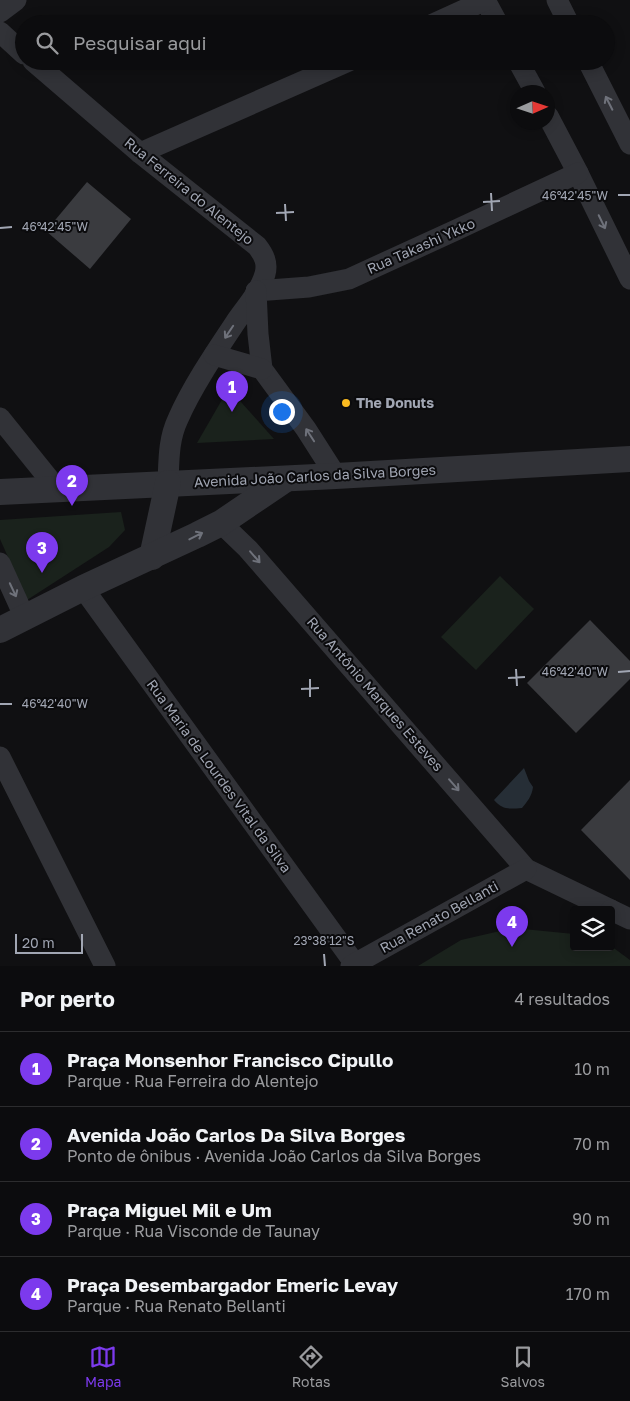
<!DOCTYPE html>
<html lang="pt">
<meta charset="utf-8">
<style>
body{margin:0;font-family:"Golos Text",sans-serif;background:#1a1a1c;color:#f1f3f6}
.controls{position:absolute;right:15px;bottom:15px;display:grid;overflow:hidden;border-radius:5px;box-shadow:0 2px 12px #0003}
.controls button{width:45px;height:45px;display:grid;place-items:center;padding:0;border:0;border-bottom:1px solid #2c2c2e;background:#0c0c0e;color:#f1f3f6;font:25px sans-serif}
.compass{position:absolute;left:510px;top:85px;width:45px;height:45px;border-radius:50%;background:#0c0c0e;box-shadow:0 2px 12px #0003;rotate:87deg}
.scale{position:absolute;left:15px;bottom:12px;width:68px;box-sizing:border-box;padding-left:5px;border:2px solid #a1a6b3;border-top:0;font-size:14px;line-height:18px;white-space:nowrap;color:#a1a6b3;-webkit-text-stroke:4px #0b0b0d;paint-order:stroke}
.you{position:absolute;left:281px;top:411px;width:18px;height:18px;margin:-12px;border:4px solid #fff;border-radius:50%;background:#1a73e8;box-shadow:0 0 0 8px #1a73e833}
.badge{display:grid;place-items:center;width:32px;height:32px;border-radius:50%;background:#7c3aed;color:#fff;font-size:16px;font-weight:700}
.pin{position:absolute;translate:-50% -41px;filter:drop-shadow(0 1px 2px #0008)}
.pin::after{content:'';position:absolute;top:26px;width:18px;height:15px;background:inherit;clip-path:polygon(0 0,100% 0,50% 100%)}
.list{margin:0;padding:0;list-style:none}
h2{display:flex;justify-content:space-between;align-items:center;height:65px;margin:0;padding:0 20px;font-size:21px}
h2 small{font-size:16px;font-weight:400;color:#9a9b9e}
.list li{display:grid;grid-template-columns:32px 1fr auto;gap:15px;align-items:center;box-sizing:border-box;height:75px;padding:0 20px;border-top:1px solid #2c2c2e}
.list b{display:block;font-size:19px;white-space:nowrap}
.list p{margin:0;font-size:16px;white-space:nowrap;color:#9a9b9e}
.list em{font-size:16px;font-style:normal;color:#9a9b9e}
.icon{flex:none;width:28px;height:28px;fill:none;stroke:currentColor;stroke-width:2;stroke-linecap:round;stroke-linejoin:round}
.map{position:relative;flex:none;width:630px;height:966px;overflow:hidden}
.search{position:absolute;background:#0c0c0e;box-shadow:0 2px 12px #0003;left:15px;right:15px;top:15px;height:55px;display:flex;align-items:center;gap:12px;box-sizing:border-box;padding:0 18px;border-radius:28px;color:#9a9b9e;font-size:19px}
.sheet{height:365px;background:#0c0c0e}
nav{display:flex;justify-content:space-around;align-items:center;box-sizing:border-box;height:70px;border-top:1px solid #2c2c2e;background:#0c0c0e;font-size:14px;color:#9a9b9e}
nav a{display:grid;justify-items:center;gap:2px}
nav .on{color:#7c3aed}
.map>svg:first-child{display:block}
</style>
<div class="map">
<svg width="630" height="966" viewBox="0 0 630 966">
<rect width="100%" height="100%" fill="#101012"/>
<g fill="#1a221c">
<path d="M227 391 232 392 274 439 197 443Z"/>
<path d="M121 512 125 530 109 547 27 600 0 539V520Z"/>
<path d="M500 576 534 609 476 670 441 637Z"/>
<path d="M513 928 574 934V947L611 946 630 960V966H418L461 940Z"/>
</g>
<path fill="#262e36" d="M524 768 529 781 533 787C532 796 527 802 522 808 509 809 503 810 494 800Z"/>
<g fill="#3a3b3f">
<path d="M87 182 131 219 90 269 46 231Z"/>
<path d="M590 620 630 661V679L576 733 527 683Z"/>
<path d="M630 780V880L581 830Z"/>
</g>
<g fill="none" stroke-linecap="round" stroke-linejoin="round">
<g stroke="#313237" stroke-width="21">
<path d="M485 0 498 24"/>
<path d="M557 0 569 24"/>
<path d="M0 12 16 0"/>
<path d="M433 24 486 0"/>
<path d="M0 32 24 54"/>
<path d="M33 61 140 153 257 246C264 255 268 263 265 274 260 292 245 308 235 323 215 353 192 387 178 419 168 440 169 462 168 483"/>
<path d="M518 61 535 92"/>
<path d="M588 61 630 144"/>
<path d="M548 116 578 173 630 279"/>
<path d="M140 153 349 61"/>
<path d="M256 291 309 287 349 279 456 230 578 173"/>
<path d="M256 291 258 334 262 369 306 429 336 476"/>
<path d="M214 355 262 369"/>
<path d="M0 418 58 490"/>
<path d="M221 523 248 549 526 869 611 910"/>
<path d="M0 563 25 618"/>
<path d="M83 588 355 964"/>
<path d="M0 757 105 966"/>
<path d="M611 910 630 919"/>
<path d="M351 966 526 869"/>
</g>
<g stroke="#313237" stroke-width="26">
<path d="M0 492 336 476 630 459"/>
<path d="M152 557 168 483"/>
<path d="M0 630 83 588 197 535 221 523 286 479"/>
</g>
</g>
<defs><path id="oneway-shaft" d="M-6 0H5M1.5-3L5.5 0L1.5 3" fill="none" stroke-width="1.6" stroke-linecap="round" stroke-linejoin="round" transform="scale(1.25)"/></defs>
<g stroke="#6f727b">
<use href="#oneway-shaft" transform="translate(609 103) rotate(-117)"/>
<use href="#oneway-shaft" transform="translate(602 222) rotate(64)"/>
<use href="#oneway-shaft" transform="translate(229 332) rotate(124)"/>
<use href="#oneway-shaft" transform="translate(310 435) rotate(-123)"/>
<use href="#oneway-shaft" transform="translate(196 536) rotate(-27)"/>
<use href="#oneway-shaft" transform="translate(255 557) rotate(49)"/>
<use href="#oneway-shaft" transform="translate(13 590) rotate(65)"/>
<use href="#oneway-shaft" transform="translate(454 785) rotate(49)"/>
</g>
<path fill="none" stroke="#a1a6b3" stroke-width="2" d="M491 193 492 211M618 195H630M483 202 500 201M285 204 286 221M276 213 294 212M0 228 12 227M516 669 517 686M618 672 630 671M508 678 525 677M310 679V697M301 689 319 688M0 704H12M324 954 325 966"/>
<circle fill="#faba20" stroke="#0b0b0d" stroke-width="2" cx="346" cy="403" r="5"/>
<g text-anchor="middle" stroke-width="4" stroke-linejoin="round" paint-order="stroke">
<g font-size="14" fill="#a1a6b3" stroke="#0b0b0d">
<text transform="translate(189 191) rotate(39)" y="5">Rua Ferreira do Alentejo</text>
<text transform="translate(421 246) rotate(-24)" y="5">Rua Takashi Ykko</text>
<text transform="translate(315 476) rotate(-3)" y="5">Avenida João Carlos da Silva Borges</text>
<text transform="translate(375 694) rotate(49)" y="5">Rua Antônio Marques Esteves</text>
<text transform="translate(219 776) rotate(54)" y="5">Rua Maria de Lourdes Vital da Silva</text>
<text transform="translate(439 917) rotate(-29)" y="5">Rua Renato Bellanti</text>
</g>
<g font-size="14" font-weight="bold" fill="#a1a6b3" stroke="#0b0b0d" text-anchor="start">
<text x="356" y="408">The Donuts</text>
</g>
</g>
<g font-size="12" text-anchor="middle" fill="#a1a6b3" stroke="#0b0b0d" stroke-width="4" stroke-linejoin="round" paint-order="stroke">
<text x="575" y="200">46°42'45"W</text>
<text x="55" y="231">46°42'45"W</text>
<text x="575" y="676">46°42'40"W</text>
<text x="55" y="708">46°42'40"W</text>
<text x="324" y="945">23°38'12"S</text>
</g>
</svg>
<div class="controls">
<button><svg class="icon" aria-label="layers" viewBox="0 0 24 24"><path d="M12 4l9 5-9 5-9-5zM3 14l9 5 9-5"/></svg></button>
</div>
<svg class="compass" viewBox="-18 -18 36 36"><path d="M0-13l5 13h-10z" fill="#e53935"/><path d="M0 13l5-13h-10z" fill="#9a9b9e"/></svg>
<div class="scale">20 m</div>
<div class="you"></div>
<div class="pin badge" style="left:232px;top:412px">1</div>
<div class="pin badge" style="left:72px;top:506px">2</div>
<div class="pin badge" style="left:42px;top:573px">3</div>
<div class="pin badge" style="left:512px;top:947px">4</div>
<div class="search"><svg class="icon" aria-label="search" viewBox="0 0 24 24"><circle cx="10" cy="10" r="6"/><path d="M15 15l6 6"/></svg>Pesquisar aqui</div>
</div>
<section class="sheet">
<h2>Por perto<small>4 resultados</small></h2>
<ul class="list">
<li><span class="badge">1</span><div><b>Praça Monsenhor Francisco Cipullo</b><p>Parque · Rua Ferreira do Alentejo</p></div><em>10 m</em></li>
<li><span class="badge">2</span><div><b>Avenida João Carlos Da Silva Borges</b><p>Ponto de ônibus · Avenida João Carlos da Silva Borges</p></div><em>70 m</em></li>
<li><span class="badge">3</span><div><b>Praça Miguel Mil e Um</b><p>Parque · Rua Visconde de Taunay</p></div><em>90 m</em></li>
<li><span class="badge">4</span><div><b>Praça Desembargador Emeric Levay</b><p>Parque · Rua Renato Bellanti</p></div><em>170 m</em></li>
</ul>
</section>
<nav>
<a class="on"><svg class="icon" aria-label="map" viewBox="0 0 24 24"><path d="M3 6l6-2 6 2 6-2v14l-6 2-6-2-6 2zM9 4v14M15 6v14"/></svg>Mapa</a>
<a><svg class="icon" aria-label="directions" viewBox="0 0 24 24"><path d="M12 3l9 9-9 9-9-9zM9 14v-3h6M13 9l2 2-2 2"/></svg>Rotas</a>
<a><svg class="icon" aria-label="saved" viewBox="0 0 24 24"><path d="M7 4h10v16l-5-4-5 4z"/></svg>Salvos</a>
</nav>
